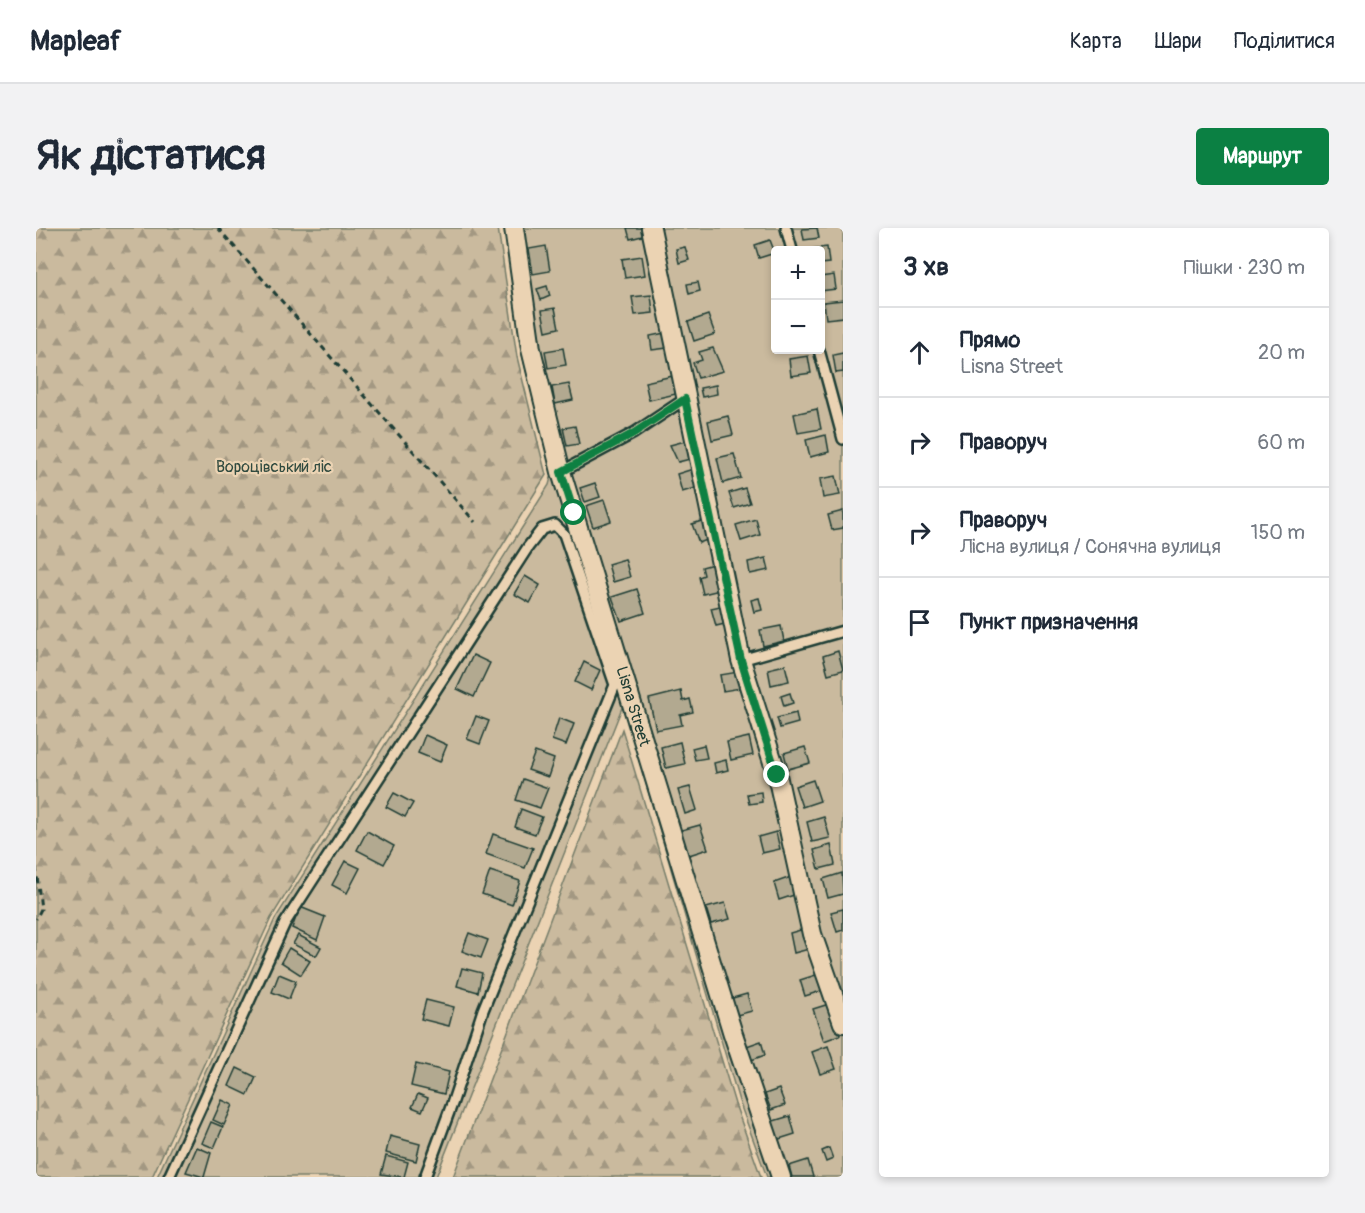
<!DOCTYPE html>
<html lang="uk">
<meta charset="utf-8">
<style>
body{margin:0;font-family:Pangolin,sans-serif;background:#f2f2f3;color:#1f2937}
.controls{position:absolute;right:18px;top:18px;display:grid;overflow:hidden;border-radius:6px;box-shadow:0 3px 9px #0003}
.controls button{width:54px;height:54px;display:grid;place-items:center;padding:0;border:0;border-bottom:2px solid #e0e1e3;background:#fff;color:#1f2937;font:30px sans-serif}
.stop{position:absolute;width:18px;height:18px;margin:-14px;border:4px solid #0b8043;border-radius:50%;background:#fff}
.stop.end{background:#0b8043;border-color:#fff;box-shadow:0 2px 6px #0008}
.list{margin:0;padding:0;list-style:none}
h2{display:flex;justify-content:space-between;align-items:center;height:78px;margin:0;padding:0 24px;font-size:26px}
h2 small{font-size:20px;font-weight:400;color:#747a83}
.list li{display:grid;grid-template-columns:39px 1fr auto;gap:18px;align-items:center;box-sizing:border-box;height:90px;padding:0 24px;border-top:2px solid #e0e1e3}
.list b{display:block;font-size:22px;white-space:nowrap}
.list p{margin:0;font-size:20px;white-space:nowrap;color:#747a83}
.list em{font-size:20px;font-style:normal;color:#747a83}
.icon{flex:none;width:33px;height:33px;fill:none;stroke:currentColor;stroke-width:2;stroke-linecap:round;stroke-linejoin:round}
.map{position:relative;flex:none;width:807px;height:949px;overflow:hidden;border-radius:6px}
header{display:flex;align-items:center;gap:36px;box-sizing:border-box;height:84px;padding:0 30px;background:#fff;border-bottom:2px solid #e0e1e3}
header strong{font-size:28px}
nav{display:flex;gap:33px;margin-inline-start:auto;font-size:21px}
.intro{display:flex;align-items:center;justify-content:space-between;box-sizing:border-box;height:144px;padding:0 36px}
h1{margin:0;font-size:42px}
.button{padding:15px 27px;border-radius:6px;background:#0b8043;color:#fff;font-size:21px;font-weight:700}
main{display:flex;gap:36px;padding:0 36px}
aside{flex:1;background:#fff;border-radius:6px;box-shadow:0 3px 9px #0003}
.map>svg:first-child{display:block}
</style>
<header>
<strong>Mapleaf</strong>
<nav><a>Карта</a><a>Шари</a><a>Поділитися</a></nav>
</header>
<div class="intro"><h1>Як дістатися</h1><a class="button">Маршрут</a></div>
<main>
<div class="map">
<svg width="807" height="949" viewBox="0 0 807 949">
<defs>
<pattern id="forest-firs" width="22" height="20" patternUnits="userSpaceOnUse" patternTransform="scale(1.5)"><rect width="22" height="20" fill="#caba9e"/><path d="M5 1l3.5 6h-7zM16 11l3.5 6h-7z" fill="#a39882"/></pattern>
</defs>
<rect width="100%" height="100%" fill="#ebd3b3"/>
<filter id="ink" filterUnits="userSpaceOnUse"><feTurbulence type="fractalNoise" baseFrequency=".0167" numOctaves="2"/><feDisplacementMap in="SourceGraphic" scale="12" xChannelSelector="R" yChannelSelector="G"/><feConvolveMatrix kernelMatrix="1 2 1 2 8 2 1 2 1" color-interpolation-filters="sRGB"/></filter>
<g filter="url(#ink)">
<g fill="url(#forest-firs)" stroke="#747c69" stroke-width="1.5">
<path d="M0 0H462L481 129 510 247 235 690 116 949H0Z"/>
<path d="M586 501 699 876 725 949H417Z"/>
</g>
<path fill="#caba9e" stroke="#747c69" stroke-width="1.5" fill-rule="evenodd" d="M469 0H807V949H731L703 873 587 477 400 949H121L239 691 513 257 516 246 486 126ZM740 22H784V122H740Z"/>
<g fill="#b2a990" stroke="#1f3d34" stroke-width="1.5">
<path d="M591 0H613L614 6 594 11Z"/>
<path d="M781 0 783 10 768 12 766 1Z"/>
<path d="M734 12 739 25 723 30 719 17Z"/>
<path d="M510 18 514 43 497 46 493 21Z"/>
<path d="M649 19 653 32 643 35 640 21Z"/>
<path d="M791 19 793 35 784 36V22L774 21Z"/>
<path d="M606 28 609 47 589 50 586 31Z"/>
<path d="M798 47 800 61 784 63V49Z"/>
<path d="M662 54 664 63 653 66 651 56Z"/>
<path d="M511 58 514 68 505 72 501 61Z"/>
<path d="M615 67 617 85 599 87 596 69Z"/>
<path d="M807 72V89L790 91 788 74Z"/>
<path d="M519 80 523 100 510 103 506 82Z"/>
<path d="M672 87 679 106 658 113 652 94Z"/>
<path d="M629 105 631 120 616 122 614 108Z"/>
<path d="M527 120 530 137 512 140 509 123Z"/>
<path d="M677 120 687 143 662 150 657 135 666 132 663 124Z"/>
<path d="M807 125V144L800 145 797 127Z"/>
<path d="M772 128 775 145 755 148 753 131Z"/>
<path d="M637 148 640 166 613 172 609 154Z"/>
<path d="M533 156 537 172 519 176 516 159Z"/>
<path d="M680 157 681 166 666 169 664 160Z"/>
<path d="M781 181 785 201 762 205 758 186Z"/>
<path d="M692 188 697 207 676 212 672 193Z"/>
<path d="M539 198 543 216 531 218 527 200Z"/>
<path d="M790 207 793 224 774 229 770 212Z"/>
<path d="M653 212 657 224 652 225 654 231 642 234 634 217Z"/>
<path d="M698 226 705 250 687 255 681 230Z"/>
<path d="M657 241 663 259 646 264 641 246Z"/>
<path d="M800 248 804 267 787 270 784 251Z"/>
<path d="M559 255 564 269 549 274 544 260Z"/>
<path d="M709 260 714 275 698 280 693 265Z"/>
<path d="M568 272 575 293 557 299 550 278Z"/>
<path d="M807 283V300L796 302 792 287Z"/>
<path d="M720 291 724 307 705 313 700 297Z"/>
<path d="M669 292 676 310 663 315 656 296Z"/>
<path d="M730 330 733 342 714 346 712 334Z"/>
<path d="M589 331 594 349 577 354 572 336Z"/>
<path d="M677 336 684 362 667 366 663 349 668 347 666 339Z"/>
<path d="M489 348 504 357 494 375 478 366Z"/>
<path d="M601 361 609 385 585 393 576 369Z"/>
<path d="M723 370 726 382 718 384 715 372Z"/>
<path d="M689 377 693 395 680 398 675 380Z"/>
<path d="M745 398 748 413 727 418 724 402Z"/>
<path d="M802 423 807 442 792 446 787 428Z"/>
<path d="M437 427 454 435 438 469 421 461Z"/>
<path d="M548 434 564 442 555 462 539 454Z"/>
<path d="M749 437 753 453 735 457 732 441Z"/>
<path d="M702 444 705 460 687 463 684 447Z"/>
<path d="M645 463 647 473 654 471 657 484 644 487 646 497 620 502 613 471Z"/>
<path d="M754 465 757 475 748 478 745 468Z"/>
<path d="M760 485 762 495 744 500 741 490Z"/>
<path d="M440 488 453 493 444 516 431 511Z"/>
<path d="M523 490 538 496 530 517 516 512Z"/>
<path d="M389 507 411 517 404 534 382 525Z"/>
<path d="M713 509 717 527 695 532 691 514Z"/>
<path d="M644 514 649 536 630 540 625 519Z"/>
<path d="M668 517 671 530 659 532 656 520Z"/>
<path d="M769 519 774 535 752 541 748 525Z"/>
<path d="M499 524 518 531 512 549 492 542Z"/>
<path d="M690 532 692 542 680 545 678 535Z"/>
<path d="M487 551 512 560 504 580 480 572Z"/>
<path d="M777 552 784 573 766 579 759 558Z"/>
<path d="M654 559 661 582 649 586 642 562Z"/>
<path d="M725 564 726 574 713 576 711 566Z"/>
<path d="M358 565 377 575 369 589 350 579Z"/>
<path d="M485 581 506 589 499 606 479 599Z"/>
<path d="M788 589 794 610 776 614 771 594Z"/>
<path d="M664 597 672 621 653 627 642 603Z"/>
<path d="M331 603 358 618 348 636 321 622Z"/>
<path d="M740 604 744 621 726 625 722 609Z"/>
<path d="M457 606 497 620 489 640 450 626Z"/>
<path d="M795 617 799 637 783 641 778 622Z"/>
<path d="M309 633 324 640 311 665 296 657Z"/>
<path d="M454 643 484 653 476 677 446 666Z"/>
<path d="M806 645 807 666 792 670 787 651Z"/>
<path d="M755 649 761 666 743 672 738 655Z"/>
<path d="M689 675 694 691 675 696 670 680Z"/>
<path d="M264 679 289 689 281 712 256 700Z"/>
<path d="M807 681V702L801 704 795 684Z"/>
<path d="M768 701 773 721 758 725 754 705Z"/>
<path d="M433 705 452 712 445 730 426 723Z"/>
<path d="M262 707 285 719 280 728 257 716Z"/>
<path d="M253 720 274 733 265 747 245 734Z"/>
<path d="M426 740 446 745 442 764 421 758Z"/>
<path d="M243 746 260 753 253 771 236 764Z"/>
<path d="M783 746 788 762 769 768 764 752Z"/>
<path d="M711 766 716 783 697 788 693 771Z"/>
<path d="M390 772 418 779 413 798 385 791Z"/>
<path d="M793 776 804 807 788 813 777 781Z"/>
<path d="M725 813 729 827 710 834 705 820Z"/>
<path d="M792 818 800 841 784 846 776 824Z"/>
<path d="M380 836 413 844 408 866 375 858Z"/>
<path d="M201 840 220 849 212 867 193 858Z"/>
<path d="M743 861 749 877 735 882 729 866Z"/>
<path d="M382 866 392 870 386 883 376 879Z"/>
<path d="M186 872 197 877 188 897 177 892Z"/>
<path d="M754 888 759 906 740 912 734 894Z"/>
<path d="M175 894 187 899 178 920 166 915Z"/>
<path d="M354 908 384 916 380 933 350 925Z"/>
<path d="M161 919 175 925 168 949 150 944Z"/>
<path d="M793 920 797 931 790 934 786 923Z"/>
<path d="M350 928 372 934 368 949 345 946Z"/>
<path d="M772 932 777 949H756L753 938Z"/>
</g>
<g fill="none" stroke-linecap="round" stroke-linejoin="round">
<g stroke="#1f3d34" stroke-width="14">
<g id="lane">
<path d="M750 0 756 22"/>
<path d="M783 122 807 211"/>
<path d="M525 244 598 205 649 171"/>
<path d="M705 432 807 403"/>
<path d="M133 949 249 695 492 319 506 301 519 297 528 306 579 457 447 782 416 876 389 949"/>
</g>
</g>
<g stroke="#1f3d34" stroke-width="22">
<g id="street">
<path d="M478 0 495 121 525 244 697 806 745 949"/>
<path d="M615 0 705 432 741 547 776 706 807 795"/>
</g>
</g>
<g stroke="#1f3d34" stroke-width="3" stroke-dasharray="6 4.5" stroke-linecap="butt">
<path d="M182 0 439 294"/>
<path d="M0 639 5 681 0 691"/>
</g>
<use href="#lane" stroke="#ebd3b3" stroke-width="9"/>
<use href="#street" stroke="#ebd3b3" stroke-width="18"/>
</g>
</g>
<g fill="none" stroke-linecap="round" stroke-linejoin="round" filter="url(#ink)">
<path stroke="#0b8043" stroke-width="8" d="M538 285 525 244 598 205 649 171 705 432 741 547"/>
</g>
<g text-anchor="middle" stroke-width="4.5" stroke-linejoin="round" paint-order="stroke">
<g font-size="16" fill="#304a3f" stroke="#ebd3b3">
<text x="238" y="244">Вороцівський ліс</text>
</g>
<g font-size="16" fill="#1f3d34" stroke="#ebd3b3">
<text transform="translate(598 478) rotate(73)" y="6">Lisna Street</text>
</g>
</g>
</svg>
<div class="controls">
<button>+</button>
<button>−</button>
</div>
<div class="stop" style="left:538px;top:285px"></div>
<div class="stop end" style="left:741px;top:547px"></div>
</div>
<aside>
<h2>3 хв<small>Пішки · 230 m</small></h2>
<ul class="list">
<li><svg class="icon" aria-label="ahead" viewBox="0 0 24 24"><path d="M12 20V5M6 11l6-6 6 6"/></svg><div><b>Прямо</b><p>Lisna Street</p></div><em>20 m</em></li>
<li><svg class="icon" aria-label="right" viewBox="0 0 24 24"><path d="M7 20v-9h11M14 6l5 5-5 5"/></svg><div><b>Праворуч</b></div><em>60 m</em></li>
<li><svg class="icon" aria-label="right" viewBox="0 0 24 24"><path d="M7 20v-9h11M14 6l5 5-5 5"/></svg><div><b>Праворуч</b><p>Лісна вулиця / Сонячна вулиця</p></div><em>150 m</em></li>
<li><svg class="icon" aria-label="arrive" viewBox="0 0 24 24"><path d="M6 21V4h12l-3 4 3 4H6"/></svg><div><b>Пункт призначення</b></div></li>
</ul>
</aside>
</main>
